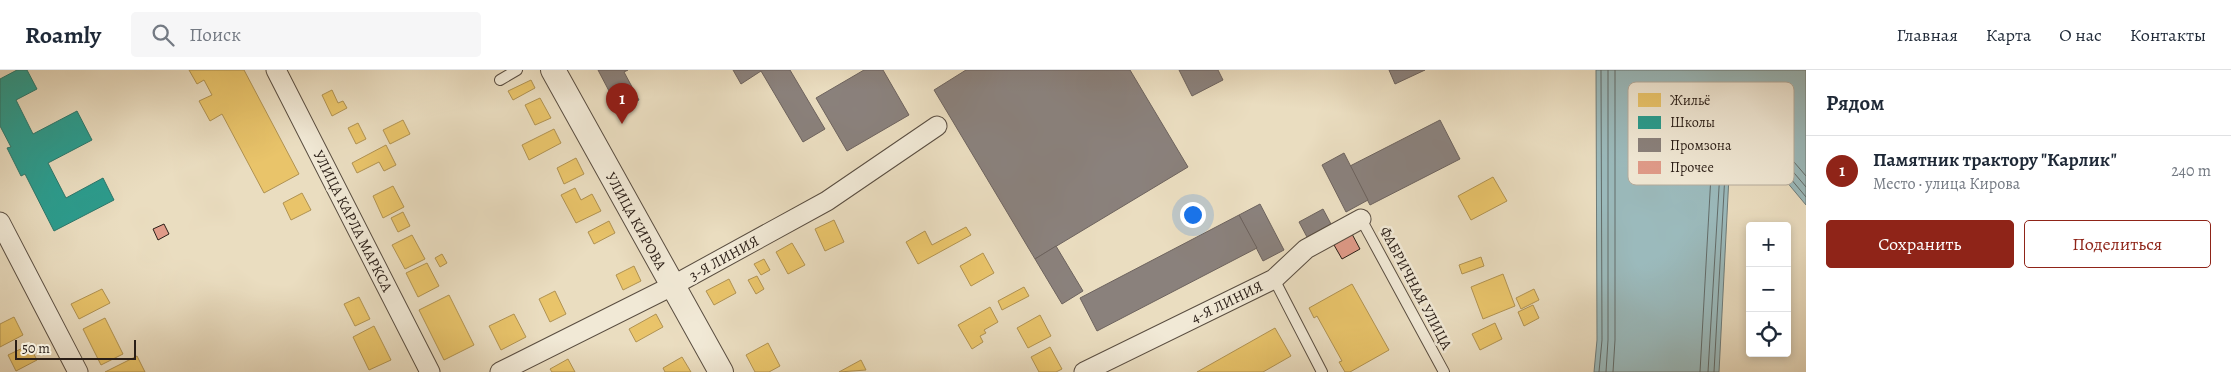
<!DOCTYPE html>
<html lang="ru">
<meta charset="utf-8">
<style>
body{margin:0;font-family:Alegreya,serif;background:#f6f6f7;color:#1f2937}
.controls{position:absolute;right:15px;bottom:15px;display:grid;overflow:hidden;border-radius:5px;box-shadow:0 2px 8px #0003}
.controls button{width:45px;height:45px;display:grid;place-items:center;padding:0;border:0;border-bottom:1px solid #e0e1e3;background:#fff;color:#1f2937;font:25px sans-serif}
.scale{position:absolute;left:15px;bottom:12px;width:121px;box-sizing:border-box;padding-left:5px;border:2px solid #2a1e17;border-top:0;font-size:14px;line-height:18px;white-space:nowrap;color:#2a1e17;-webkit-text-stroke:4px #f1e9d6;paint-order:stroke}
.you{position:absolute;left:1192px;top:144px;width:18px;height:18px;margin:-12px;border:4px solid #fff;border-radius:50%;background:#1a73e8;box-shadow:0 0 0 8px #1a73e833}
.badge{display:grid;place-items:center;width:32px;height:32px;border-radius:50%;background:#8f2418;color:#fff;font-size:16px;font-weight:700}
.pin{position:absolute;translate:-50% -41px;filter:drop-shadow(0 1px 2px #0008)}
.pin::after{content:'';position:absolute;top:26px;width:18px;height:15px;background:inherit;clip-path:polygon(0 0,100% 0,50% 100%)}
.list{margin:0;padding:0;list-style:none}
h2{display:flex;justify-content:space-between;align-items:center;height:65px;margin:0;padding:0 20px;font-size:21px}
h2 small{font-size:16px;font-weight:400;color:#747a83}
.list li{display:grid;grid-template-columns:32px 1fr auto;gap:15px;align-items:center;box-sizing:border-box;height:70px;padding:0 20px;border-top:1px solid #e0e1e3}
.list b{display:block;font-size:19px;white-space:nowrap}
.list p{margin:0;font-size:16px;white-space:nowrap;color:#747a83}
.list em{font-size:16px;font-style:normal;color:#747a83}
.actions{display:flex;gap:10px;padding:15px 20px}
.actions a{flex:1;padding:11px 0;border:1px solid #8f2418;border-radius:5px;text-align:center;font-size:18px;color:#8f2418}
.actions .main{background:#8f2418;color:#fff}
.icon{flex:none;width:28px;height:28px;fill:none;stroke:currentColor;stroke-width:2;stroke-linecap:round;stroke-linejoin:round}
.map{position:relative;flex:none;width:1806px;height:302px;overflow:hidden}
header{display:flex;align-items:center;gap:30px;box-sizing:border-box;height:70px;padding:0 25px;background:#fff;border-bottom:1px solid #e0e1e3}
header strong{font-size:24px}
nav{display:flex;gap:28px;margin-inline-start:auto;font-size:18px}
.search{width:350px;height:45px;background:#f6f6f7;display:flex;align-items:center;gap:12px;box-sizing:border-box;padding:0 18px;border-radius:5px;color:#747a83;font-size:19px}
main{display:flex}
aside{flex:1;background:#fff}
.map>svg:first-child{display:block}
</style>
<header>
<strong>Roamly</strong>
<div class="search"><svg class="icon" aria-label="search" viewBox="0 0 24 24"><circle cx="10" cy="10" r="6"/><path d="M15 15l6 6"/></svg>Поиск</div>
<nav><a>Главная</a><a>Карта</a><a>О нас</a><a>Контакты</a></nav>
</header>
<main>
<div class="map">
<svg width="1806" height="302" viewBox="0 0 1806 302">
<rect width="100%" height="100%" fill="#eaddc0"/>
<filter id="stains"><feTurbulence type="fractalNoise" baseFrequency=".004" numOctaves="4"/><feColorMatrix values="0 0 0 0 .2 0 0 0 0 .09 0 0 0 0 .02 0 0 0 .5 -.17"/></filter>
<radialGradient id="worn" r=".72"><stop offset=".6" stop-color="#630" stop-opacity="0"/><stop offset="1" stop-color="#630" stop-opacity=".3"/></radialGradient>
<path fill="#9bbabc" stroke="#6e7c7a" d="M1596 0H1806V135L1771 93 1746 84 1729 106 1719 302H1594L1597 270Z"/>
<g fill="#e9c46a" stroke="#b09251">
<path d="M189 0H244L299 104 264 123 222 44 210 51 199 31 212 25 204 10 197 14Z"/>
<path d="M531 10 535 18 513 30 508 21Z"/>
<path d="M332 20 338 33 343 31 347 38 332 46 322 25Z"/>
<path d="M540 28 551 48 535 55 525 35Z"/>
<path d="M403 50 410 64 390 74 383 60Z"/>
<path d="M358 53 366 69 356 74 348 58Z"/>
<path d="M554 59 561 73 529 90 522 75Z"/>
<path d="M386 75 396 95 384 101 379 92 357 103 352 93Z"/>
<path d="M576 88 584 104 564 114 557 98Z"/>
<path d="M1493 107 1507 131 1471 150 1458 126Z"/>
<path d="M393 116 404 137 383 148 373 126Z"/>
<path d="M575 118 581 130 592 124 601 141 576 153 561 125Z"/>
<path d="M302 123 311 140 291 150 283 133Z"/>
<path d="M403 142 410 156 398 162 391 148Z"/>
<path d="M834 150 844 172 825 181 815 159Z"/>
<path d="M609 151 615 163 594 174 588 162Z"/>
<path d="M966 157 971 165 918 194 906 172 925 161 932 175Z"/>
<path d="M412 165 425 189 405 199 392 175Z"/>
<path d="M792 173 805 195 788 204 776 182Z"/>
<path d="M983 183 994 203 971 216 960 196Z"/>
<path d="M442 184 447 193 440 197 435 188Z"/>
<path d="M1481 187 1484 196 1462 204 1459 195Z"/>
<path d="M764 189 770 200 761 205 754 194Z"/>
<path d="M427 193 439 216 418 227 406 203Z"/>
<path d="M634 196 641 211 623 220 616 205Z"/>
<path d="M1503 204 1515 236 1483 249 1471 217Z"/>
<path d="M757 206 764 219 756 224 748 210Z"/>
<path d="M729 209 736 223 714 235 706 221Z"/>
<path d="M1352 214 1389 280 1350 302H1345L1339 292 1342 291 1317 246 1314 248 1309 238Z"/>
<path d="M1024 217 1029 226 1002 240 998 231Z"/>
<path d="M102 219 110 233 79 249 71 234Z"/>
<path d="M1534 219 1539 230 1521 239 1516 228Z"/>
<path d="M555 221 566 244 550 252 539 229Z"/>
<path d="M449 225 474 275 444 290 419 240Z"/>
<path d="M359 227 370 249 355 256 344 234Z"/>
<path d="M1533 235 1539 248 1524 256 1518 242Z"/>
<path d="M990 237 998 252 984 260 986 263 980 266 983 272 972 279 958 255Z"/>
<path d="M514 244 526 267 501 280 489 256Z"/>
<path d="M656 244 663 257 636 272 629 259Z"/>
<path d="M1040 245 1051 266 1028 278 1017 258Z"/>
<path d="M14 247 23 265 0 277V254Z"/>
<path d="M105 248 123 284 101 295 83 259Z"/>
<path d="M1495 253 1502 269 1480 280 1472 264Z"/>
<path d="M374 256 391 290 369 300 353 267Z"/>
<path d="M1275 258 1291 286 1263 302H1197Z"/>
<path d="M768 273 780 296 769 302H755L746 285Z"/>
<path d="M29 275 37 290 16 301 8 285Z"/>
<path d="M1050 277 1062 299 1056 302H1039L1031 287Z"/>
<path d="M137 286 145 302H105Z"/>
<path d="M682 287 691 302H665L663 298Z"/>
<path d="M568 289 575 302H552L550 299Z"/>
<path d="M861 290 866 300 839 302Z"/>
</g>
<path fill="#2a9d8f" stroke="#2a776b" d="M17 0H27L37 19 16 30 33 64 77 41 92 70 48 93 66 128 103 108 114 130 54 161 25 104 21 106 7 78 11 77 0 56V9Z"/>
<g fill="#8a817c" stroke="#6d635e">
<path d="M598 0H628L624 2 639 30 619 40Z"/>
<path d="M733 0H790L825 59 803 72 761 1 741 14Z"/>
<path d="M864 0H883L909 45 847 81 816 28Z"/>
<path d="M966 0H1130L1188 97 1035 189 934 20Z"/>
<path d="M1179 0H1218L1223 10 1192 26Z"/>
<path d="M1389 0H1425L1395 14Z"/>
<path d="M1440 50 1460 89 1370 135 1350 96Z"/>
<path d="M1344 83 1368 130 1346 142 1322 95Z"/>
<path d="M1260 134 1284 180 1263 191 1239 145Z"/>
<path d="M1323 139 1331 154 1307 167 1299 152Z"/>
<path d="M1239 145 1257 178 1097 261 1080 228Z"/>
<path d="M1056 176 1083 221 1062 234 1035 189Z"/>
</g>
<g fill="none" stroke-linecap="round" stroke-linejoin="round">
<g stroke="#626c6a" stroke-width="1">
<path d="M1599 302 1602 270 1601 0"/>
<path d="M1606 302 1608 270V0"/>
<path d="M1613 302 1615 270V0"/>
<path d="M1700 302 1711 105 1714 95 1731 73 1737 68 1746 66 1782 78 1806 106"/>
<path d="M1708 302 1720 101 1737 77 1749 73 1778 84 1806 117"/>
<path d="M1714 302 1725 104 1742 81 1748 80 1775 90 1806 127"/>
</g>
</g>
<g fill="#e09b89" stroke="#2a1e17">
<path d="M164 154 169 164 158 170 153 159Z"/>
<path d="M1352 164 1360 179 1342 189 1334 175Z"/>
</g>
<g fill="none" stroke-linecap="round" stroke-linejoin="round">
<g stroke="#5a4e41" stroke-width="12">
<g id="service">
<path d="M500 10 517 0"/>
<path d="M1361 149 1444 302"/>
<path d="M1274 209 1322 302"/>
</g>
</g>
<g stroke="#5a4e41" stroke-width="21">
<g id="minor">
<path d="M276 0 430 302"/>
<path d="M0 152 78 302"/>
<path d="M500 302 672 216 827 131 937 56"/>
<path d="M1084 302 1274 209 1306 179 1361 149"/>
</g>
</g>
<g stroke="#5a4e41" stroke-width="26">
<path id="tertiary" d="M553 0 721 302"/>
</g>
<use href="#service" stroke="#f1e9d6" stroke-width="10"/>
<use href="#minor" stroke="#f1e9d6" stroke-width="19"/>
<use href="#tertiary" stroke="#f1e9d6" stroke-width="24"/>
</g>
<g text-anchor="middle" stroke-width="5" stroke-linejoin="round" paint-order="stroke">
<g font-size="15" fill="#2a1e17" stroke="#f1e9d6">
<text transform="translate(353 151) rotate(63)" y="5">УЛИЦА КАРЛА МАРКСА</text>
<text transform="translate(636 151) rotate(61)" y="5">УЛИЦА КИРОВА</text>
<text transform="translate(724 188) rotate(-29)" y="5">3-Я ЛИНИЯ</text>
<text transform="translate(1416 218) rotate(62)" y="5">ФАБРИЧНАЯ УЛИЦА</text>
<text transform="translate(1227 232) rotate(-26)" y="5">4-Я ЛИНИЯ</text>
</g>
</g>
<rect x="1628" y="12" width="166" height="103" rx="8" fill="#f1e9d6" stroke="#b5ac9d" stroke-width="1"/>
<rect x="1638" y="23" width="23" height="14" fill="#e9c46a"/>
<rect x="1638" y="46" width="23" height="13" fill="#2a9d8f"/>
<rect x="1638" y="68" width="23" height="14" fill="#8a817c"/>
<rect x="1638" y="91" width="23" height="13" fill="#e09b89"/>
<g font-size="14" fill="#2a1e17">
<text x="1670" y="35">Жильё</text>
<text x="1670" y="57">Школы</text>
<text x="1670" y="80">Промзона</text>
<text x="1670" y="102">Прочее</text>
</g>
<rect width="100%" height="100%" filter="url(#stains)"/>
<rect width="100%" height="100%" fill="url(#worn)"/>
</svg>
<div class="controls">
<button>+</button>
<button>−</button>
<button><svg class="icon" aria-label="locate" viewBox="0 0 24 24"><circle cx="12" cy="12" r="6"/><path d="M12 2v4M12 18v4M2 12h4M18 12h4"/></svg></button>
</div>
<div class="scale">50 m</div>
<div class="you"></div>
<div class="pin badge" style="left:622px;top:54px">1</div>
</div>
<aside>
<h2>Рядом<small></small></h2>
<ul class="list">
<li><span class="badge">1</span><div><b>Памятник трактору &quot;Карлик&quot;</b><p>Место · улица Кирова</p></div><em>240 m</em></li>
</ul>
<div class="actions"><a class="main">Сохранить</a><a>Поделиться</a></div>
</aside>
</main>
